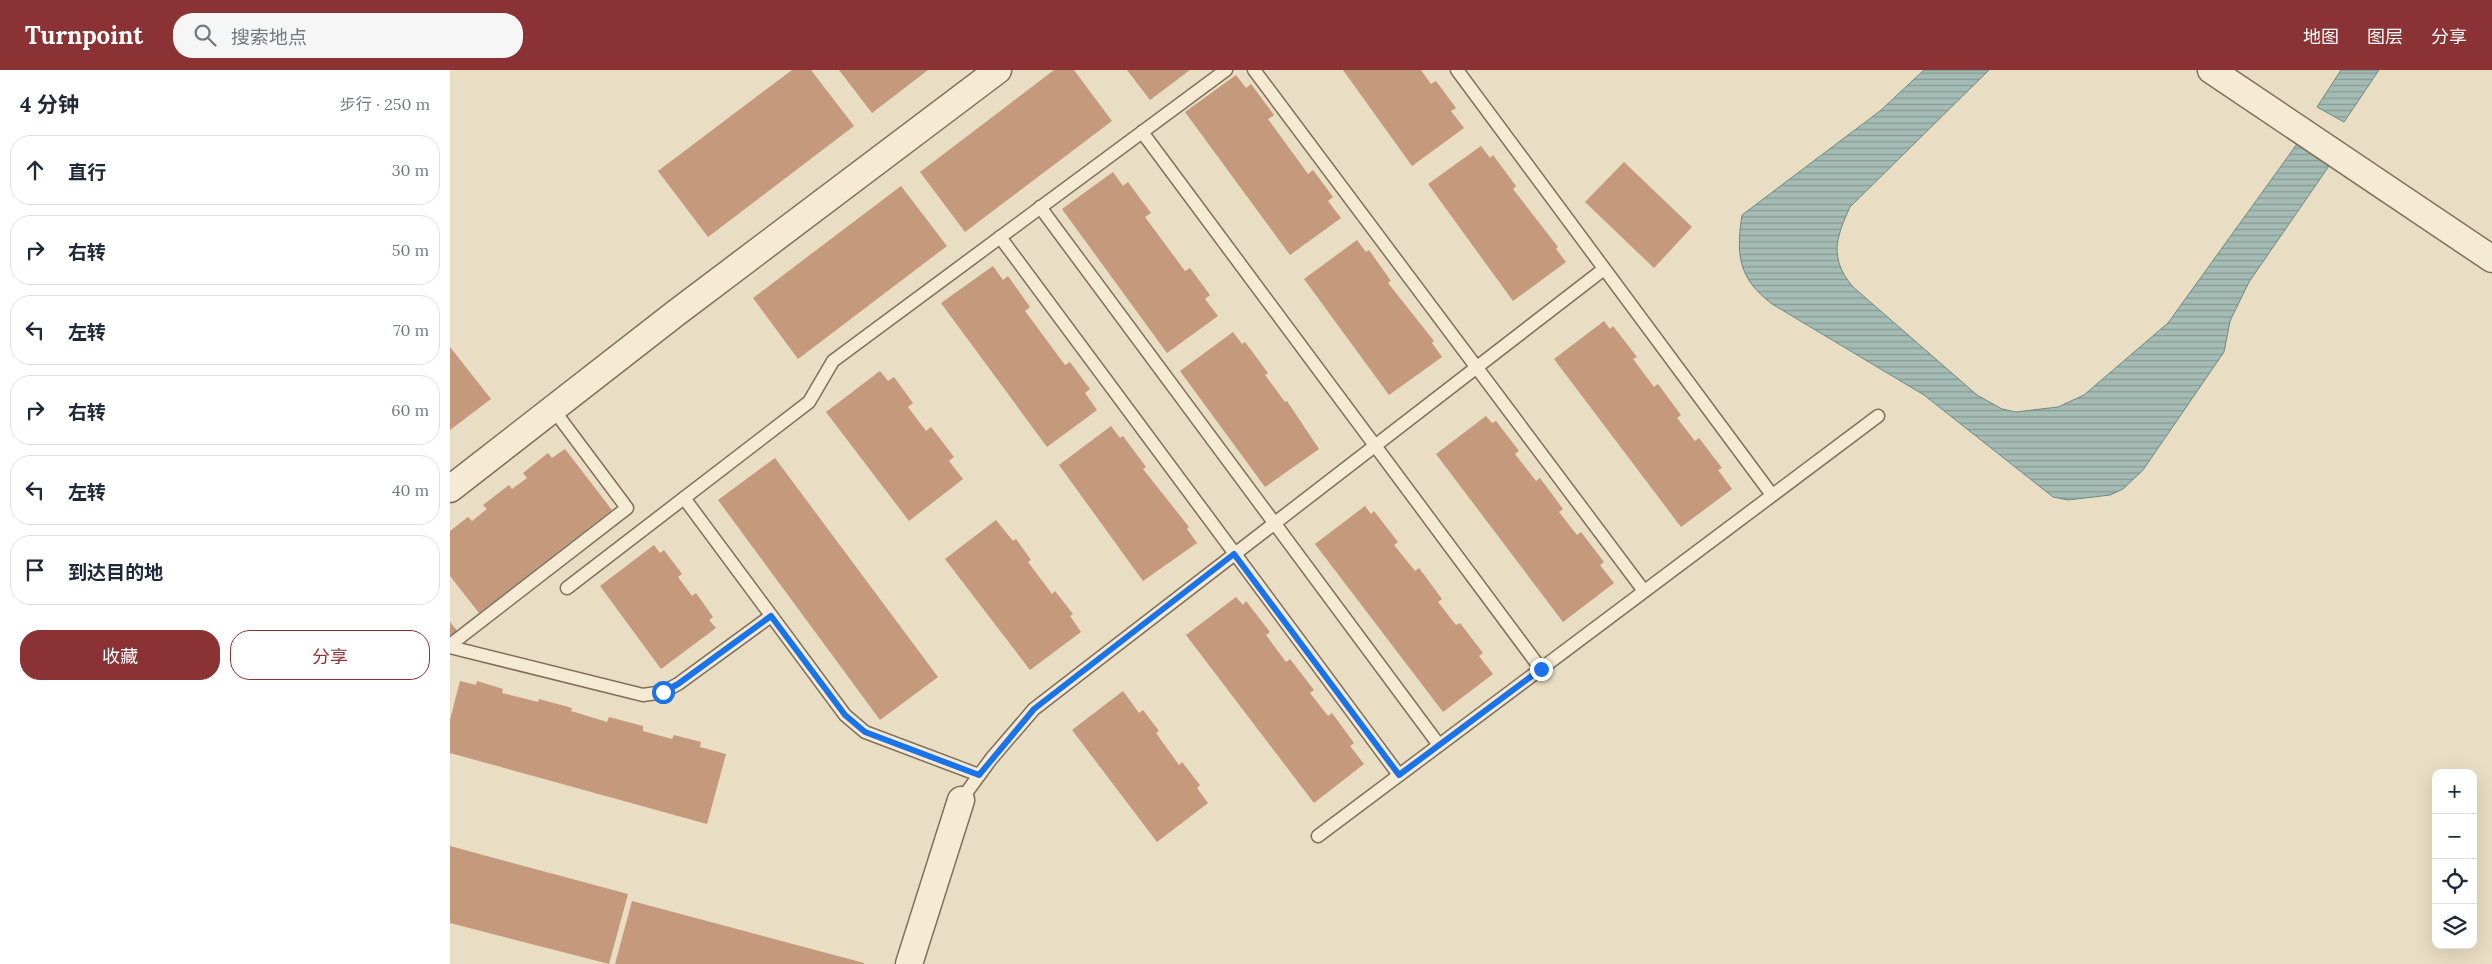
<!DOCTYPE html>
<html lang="zh">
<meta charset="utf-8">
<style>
body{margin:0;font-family:Lora,"Noto Sans SC",serif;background:#f6f6f7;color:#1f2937}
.controls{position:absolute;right:15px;bottom:15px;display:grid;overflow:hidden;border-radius:10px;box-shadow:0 5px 20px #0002}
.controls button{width:45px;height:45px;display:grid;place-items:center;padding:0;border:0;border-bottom:1px solid #e0e1e3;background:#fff;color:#1f2937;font:25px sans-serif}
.stop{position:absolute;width:15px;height:15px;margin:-11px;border:4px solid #1a73e8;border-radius:50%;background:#fff}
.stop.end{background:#1a73e8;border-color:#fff;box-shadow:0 1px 5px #0008}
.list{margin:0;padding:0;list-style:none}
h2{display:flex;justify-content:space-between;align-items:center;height:65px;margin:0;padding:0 20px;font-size:21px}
h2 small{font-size:16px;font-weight:400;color:#747a83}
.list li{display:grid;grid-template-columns:32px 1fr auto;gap:15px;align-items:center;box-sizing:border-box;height:70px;margin:0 10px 10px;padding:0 10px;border:1px solid #e0e1e3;border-radius:20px}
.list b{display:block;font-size:19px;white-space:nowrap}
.list em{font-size:16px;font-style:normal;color:#747a83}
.actions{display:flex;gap:10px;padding:15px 20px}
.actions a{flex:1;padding:11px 0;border:1px solid #8a3234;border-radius:20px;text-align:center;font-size:18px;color:#8a3234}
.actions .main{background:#8a3234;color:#fff}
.icon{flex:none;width:28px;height:28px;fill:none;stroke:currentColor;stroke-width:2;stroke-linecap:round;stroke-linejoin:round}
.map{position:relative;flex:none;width:2042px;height:894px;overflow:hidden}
header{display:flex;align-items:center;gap:30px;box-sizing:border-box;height:70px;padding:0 25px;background:#8a3234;color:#fff}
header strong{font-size:24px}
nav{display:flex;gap:28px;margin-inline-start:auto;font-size:18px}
.search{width:350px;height:45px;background:#f6f6f7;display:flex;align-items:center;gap:12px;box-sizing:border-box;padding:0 18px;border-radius:20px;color:#747a83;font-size:19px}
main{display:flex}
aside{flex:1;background:#fff}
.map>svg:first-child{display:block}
</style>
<header>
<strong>Turnpoint</strong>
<div class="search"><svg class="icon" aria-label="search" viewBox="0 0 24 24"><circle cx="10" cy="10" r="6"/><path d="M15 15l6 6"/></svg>搜索地点</div>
<nav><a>地图</a><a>图层</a><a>分享</a></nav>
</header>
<main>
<aside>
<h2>4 分钟<small>步行 · 250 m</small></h2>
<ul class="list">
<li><svg class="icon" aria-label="ahead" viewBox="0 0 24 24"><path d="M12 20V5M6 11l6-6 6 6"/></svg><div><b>直行</b></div><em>30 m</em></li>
<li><svg class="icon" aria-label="right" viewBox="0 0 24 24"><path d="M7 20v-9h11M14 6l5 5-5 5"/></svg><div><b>右转</b></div><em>50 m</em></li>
<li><svg class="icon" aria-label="left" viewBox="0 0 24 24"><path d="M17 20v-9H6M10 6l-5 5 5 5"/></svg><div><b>左转</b></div><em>70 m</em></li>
<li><svg class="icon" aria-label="right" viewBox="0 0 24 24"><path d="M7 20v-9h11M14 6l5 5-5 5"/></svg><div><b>右转</b></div><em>60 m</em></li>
<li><svg class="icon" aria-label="left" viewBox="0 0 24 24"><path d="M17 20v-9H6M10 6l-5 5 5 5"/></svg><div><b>左转</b></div><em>40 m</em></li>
<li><svg class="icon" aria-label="arrive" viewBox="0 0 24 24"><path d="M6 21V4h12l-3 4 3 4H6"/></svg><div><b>到达目的地</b></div></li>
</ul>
<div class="actions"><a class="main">收藏</a><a>分享</a></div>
</aside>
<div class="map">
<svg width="2042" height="894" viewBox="0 0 2042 894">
<defs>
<pattern id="water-rules" width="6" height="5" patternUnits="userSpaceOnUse" patternTransform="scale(1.25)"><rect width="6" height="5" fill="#a5bcb5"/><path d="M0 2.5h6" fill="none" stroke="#879993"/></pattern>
</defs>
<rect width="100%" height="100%" fill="#e9ddc3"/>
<g fill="url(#water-rules)" stroke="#6d8982">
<path d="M1474 0H1539L1400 137C1386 168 1379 187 1402 216L1527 325 1552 339 1566 342 1608 337 1634 325 1718 253 1847 74 1879 96 1799 212 1780 251 1774 282 1693 400 1673 419 1660 425 1618 430 1603 427 1474 325 1322 234C1288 208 1286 185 1292 145L1430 41Z"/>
<path d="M1891 0H1929L1894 52 1867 37Z"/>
</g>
<g fill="#c4997c">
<path d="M342 0H361L404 56 258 167 208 101Z"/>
<path d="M389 0H478L422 43Z"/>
<path d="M604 0H624L662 51 515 162 470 102Z"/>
<path d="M677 0H740L700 30Z"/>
<path d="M893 0H971L981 14 986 11 1006 38 1001 41 1014 58 962 96Z"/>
<path d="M786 5 796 18 801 14 824 45 818 49 858 104 863 100 883 127 878 131 891 148 840 185 735 42Z"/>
<path d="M1031 76 1040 88 1043 85 1066 116 1063 119 1108 177 1106 179 1116 192 1063 231 978 114Z"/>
<path d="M1174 92 1242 157 1204 198 1135 132Z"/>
<path d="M663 102 673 116 678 112 701 143 695 147 735 201 740 198 760 225 755 229 768 246 717 283 612 139Z"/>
<path d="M451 116 497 176 348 289 303 228Z"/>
<path d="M907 170 916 182 919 180 941 211 938 213 984 271 982 273 992 287 939 325 854 209Z"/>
<path d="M543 196 553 210 558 206 580 237 575 241 615 295 620 292 640 319 635 323 647 340 597 377 491 233Z"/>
<path d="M1154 251 1160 259 1163 256 1187 287 1183 289 1204 317 1208 314 1231 345 1227 348 1245 371 1249 368 1272 398 1268 400 1282 419 1231 457 1104 289Z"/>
<path d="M783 262 792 274 795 272 818 303 815 305 835 332 837 331 869 379 815 417 730 301Z"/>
<path d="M0 277 41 329 0 360Z"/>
<path d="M430 301 438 311 444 307 463 333 458 337 476 361 481 357 504 387 499 391 513 409 459 451 376 342Z"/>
<path d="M1036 346 1042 353 1046 351 1069 381 1065 384 1086 411 1090 408 1113 439 1109 442 1127 465 1131 462 1154 492 1150 495 1164 513 1113 552 986 384Z"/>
<path d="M661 356 670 368 673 366 696 397 693 399 739 457 737 459 747 473 693 511 609 395Z"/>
<path d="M115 379 162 440 29 543 0 506V461L18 447 22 451 37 439 33 435 59 415 62 419 77 408 73 403 98 383 102 388Z"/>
<path d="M325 388 488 607 430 650 268 430Z"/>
<path d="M915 436 921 444 924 441 948 472 944 475 965 501 969 498 992 529 988 532 1006 555 1010 553 1033 583 1029 586 1043 604 993 642 865 474Z"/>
<path d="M546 450 563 471 566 469 581 490 578 492 602 524 605 521 623 544 620 546 631 562 580 600 495 489Z"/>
<path d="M204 475 210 483 214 480 232 504 228 507 242 526 246 523 263 547 259 550 266 558 211 599 150 516Z"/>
<path d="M786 527 793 535 796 531 820 562 816 565 836 592 840 589 864 620 860 623 878 646 882 643 904 673 900 676 914 694 864 733 736 565Z"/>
<path d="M0 552 8 562 0 569Z"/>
<path d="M10 611 26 615 27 611 53 619 52 623 88 632 89 629 122 638 121 641 157 652 159 647 193 656V661L222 669 224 665 251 672 250 677 276 684 257 754 0 683V650Z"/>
<path d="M673 621 689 643 693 640 709 661 706 663 729 695 732 692 750 715 747 718 758 733 707 772 622 660Z"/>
<path d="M0 776 178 824 159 894 0 853Z"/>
<path d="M182 831 414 893V894H165Z"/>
</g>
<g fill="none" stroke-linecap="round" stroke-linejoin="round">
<g stroke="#816f5c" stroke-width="15">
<g id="service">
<path d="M804 0 1194 521"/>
<path d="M1007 0 1322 425"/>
<path d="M692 62 1091 599"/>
<path d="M590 137 989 675"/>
<path d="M550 167 949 705"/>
<path d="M234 428 395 645 415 662 529 705"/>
<path d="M117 518 359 332 383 291 776 0"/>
<path d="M0 575 177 438 103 339"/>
<path d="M0 577 193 625 213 622 228 614 321 546"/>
<path d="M511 730 541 689 584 639 1154 199"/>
<path d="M868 766 1428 346"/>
</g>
</g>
<g stroke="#816f5c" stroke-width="29">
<g id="minor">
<path d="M1761 0 2042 189"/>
<path d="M0 419 226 243 548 0"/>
<path d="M459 894 511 730"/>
</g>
</g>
<use href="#service" stroke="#f5ebd5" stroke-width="12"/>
<use href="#minor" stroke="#f5ebd5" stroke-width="26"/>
</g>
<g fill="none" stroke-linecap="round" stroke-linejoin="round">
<path stroke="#1a73e8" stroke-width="6" d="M213 622 228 614 321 546 395 645 415 662 529 705 584 639 784 484 949 705 1091 599"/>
</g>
</svg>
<div class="controls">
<button>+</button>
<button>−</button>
<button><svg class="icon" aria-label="locate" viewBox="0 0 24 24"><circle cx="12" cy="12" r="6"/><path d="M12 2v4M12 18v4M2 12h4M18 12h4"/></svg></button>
<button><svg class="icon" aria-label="layers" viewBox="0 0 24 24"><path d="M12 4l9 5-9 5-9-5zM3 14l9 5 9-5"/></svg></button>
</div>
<div class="stop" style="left:213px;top:622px"></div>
<div class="stop end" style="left:1091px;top:599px"></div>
</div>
</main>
